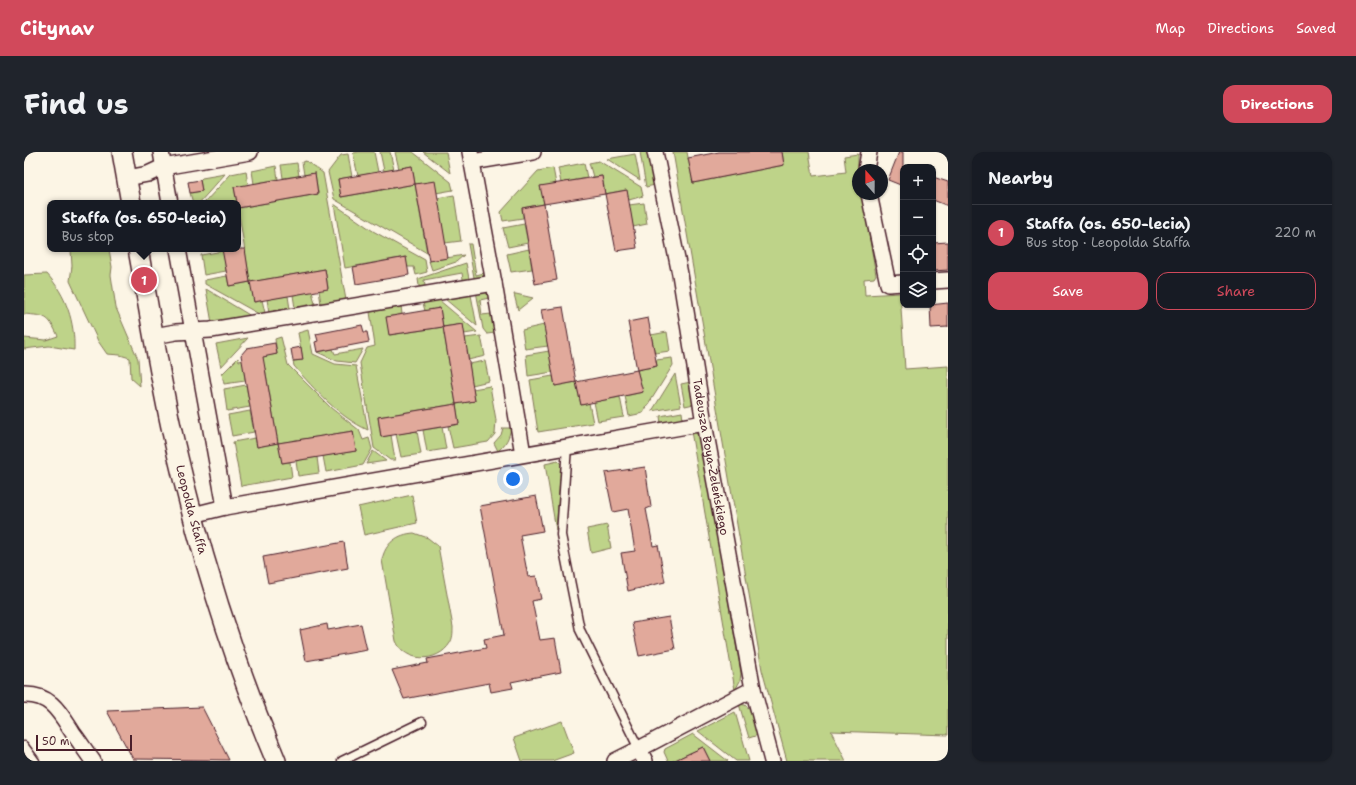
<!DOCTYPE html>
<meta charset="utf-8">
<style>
body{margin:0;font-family:"Shantell Sans",sans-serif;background:#20242c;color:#f1f3f6}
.controls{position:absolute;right:12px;top:12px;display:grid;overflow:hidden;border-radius:8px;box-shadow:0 1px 3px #0004}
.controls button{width:36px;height:36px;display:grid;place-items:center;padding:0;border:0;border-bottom:1px solid #363941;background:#171b24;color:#f1f3f6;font:20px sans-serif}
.compass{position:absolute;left:828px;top:12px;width:36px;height:36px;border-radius:50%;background:#171b24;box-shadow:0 1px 3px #0004;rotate:339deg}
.scale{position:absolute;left:12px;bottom:10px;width:96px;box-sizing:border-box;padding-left:4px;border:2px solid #4a1f2b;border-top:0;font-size:11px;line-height:14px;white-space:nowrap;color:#4a1f2b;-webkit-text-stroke:3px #fcf5e5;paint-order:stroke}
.you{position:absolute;left:489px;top:327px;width:14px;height:14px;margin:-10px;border:3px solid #fff;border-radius:50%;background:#1a73e8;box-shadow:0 0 0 6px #1a73e833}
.badge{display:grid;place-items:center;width:26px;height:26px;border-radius:50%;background:#d1495b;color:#fff;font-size:13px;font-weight:700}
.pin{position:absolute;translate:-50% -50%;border:2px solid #fff;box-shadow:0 1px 4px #0006}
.popup{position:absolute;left:23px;top:48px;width:194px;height:52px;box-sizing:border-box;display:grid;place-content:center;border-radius:8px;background:#171b24;filter:drop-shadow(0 1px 3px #0005);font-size:13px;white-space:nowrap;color:#9ea1a6}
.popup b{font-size:15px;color:#f1f3f6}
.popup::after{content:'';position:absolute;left:50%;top:100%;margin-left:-8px;border:8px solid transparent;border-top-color:#171b24}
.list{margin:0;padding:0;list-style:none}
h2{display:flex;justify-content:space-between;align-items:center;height:52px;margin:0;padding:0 16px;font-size:17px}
h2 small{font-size:13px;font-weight:400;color:#9ea1a6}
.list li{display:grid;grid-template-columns:26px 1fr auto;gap:12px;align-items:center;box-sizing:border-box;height:56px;padding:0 16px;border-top:1px solid #363941}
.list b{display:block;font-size:15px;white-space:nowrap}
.list p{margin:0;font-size:13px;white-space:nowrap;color:#9ea1a6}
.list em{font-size:13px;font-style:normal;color:#9ea1a6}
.actions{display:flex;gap:8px;padding:12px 16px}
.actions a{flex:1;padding:9px 0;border:1px solid #d1495b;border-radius:12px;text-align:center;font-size:14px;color:#d1495b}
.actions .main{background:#d1495b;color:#fff}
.icon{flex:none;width:22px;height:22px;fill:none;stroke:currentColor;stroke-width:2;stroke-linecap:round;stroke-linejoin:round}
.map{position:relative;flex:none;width:924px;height:609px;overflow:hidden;border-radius:12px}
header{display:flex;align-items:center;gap:24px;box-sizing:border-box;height:56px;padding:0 20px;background:#d1495b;color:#fff}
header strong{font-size:19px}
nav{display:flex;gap:22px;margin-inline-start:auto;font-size:14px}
.intro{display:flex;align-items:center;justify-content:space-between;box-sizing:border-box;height:96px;padding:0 24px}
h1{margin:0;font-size:28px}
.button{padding:10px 18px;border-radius:12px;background:#d1495b;color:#fff;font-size:14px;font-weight:700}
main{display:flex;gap:24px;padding:0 24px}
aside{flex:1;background:#171b24;border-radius:12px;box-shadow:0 1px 3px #0004}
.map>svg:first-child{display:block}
</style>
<header>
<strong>Citynav</strong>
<nav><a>Map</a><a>Directions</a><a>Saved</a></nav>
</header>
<div class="intro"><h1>Find us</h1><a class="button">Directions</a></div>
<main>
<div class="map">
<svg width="924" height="609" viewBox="0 0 924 609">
<rect width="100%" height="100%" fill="#fcf5e5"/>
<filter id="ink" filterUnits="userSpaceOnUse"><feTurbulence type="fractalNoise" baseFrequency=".025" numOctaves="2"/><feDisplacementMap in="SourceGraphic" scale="8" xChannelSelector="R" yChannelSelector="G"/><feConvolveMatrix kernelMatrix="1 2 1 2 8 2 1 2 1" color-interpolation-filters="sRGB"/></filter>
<g filter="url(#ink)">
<g fill="#bed389" stroke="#84795a">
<path d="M336 0H350L354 20 334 24 329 1Z"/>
<path d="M356 0H366L370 18 360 19Z"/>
<path d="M371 0H389L427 30 429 38 412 41 391 32 403 101 310 47 304 20 317 3 324 2 328 25 314 27 317 45 391 32 388 14 375 17Z"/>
<path d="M399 0H422L426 21Z"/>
<path d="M616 0H625L631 33 622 35Z"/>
<path d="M649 0H663L669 31 760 13 758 0H785L789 24 822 20 820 4 834 2V42H838L852 123 850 126 840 127 841 143 876 141 881 217 924 214V583L807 579 822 609H763L738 518Z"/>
<path d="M611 2 616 28 583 7Z"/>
<path d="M282 9 299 21 322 148 297 152 295 138 304 136 301 117 227 130 230 150 238 148 241 161 235 162 181 132V128L203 124 205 134 226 130 214 56 294 42 291 21 280 23 278 10Z"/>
<path d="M575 9 617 35 619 44 605 48 602 38 581 42 578 24 569 25 565 11Z"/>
<path d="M273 11 275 24 259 26 257 13Z"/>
<path d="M560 11 563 26 537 31 534 16Z"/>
<path d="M252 14 254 27 230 32 228 19Z"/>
<path d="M529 16 532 32 517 35 520 52 498 56 499 66 479 69 477 60 514 19Z"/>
<path d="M222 19 224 33 210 35 213 51H180L207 22Z"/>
<path d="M201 22 175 51H169L166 41 178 39 176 28 178 26Z"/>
<path d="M430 43 437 89 421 91 413 46Z"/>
<path d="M620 51 623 72 609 75 605 53Z"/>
<path d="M310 52 349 79 401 108 403 120 392 123 390 115H383L381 105 321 116Z"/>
<path d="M500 72 504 91 484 95 479 76Z"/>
<path d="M444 92H447L452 123 460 121 461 126 451 131Z"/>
<path d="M44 97H85L88 115 87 123 92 156 114 207 116 234 107 226 106 206 96 203 83 202 74 189 46 129 48 114 47 98Z"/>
<path d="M505 97 508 117 487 120 483 102Z"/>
<path d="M199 99 202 119 180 123 177 103Z"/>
<path d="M440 103 432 110 408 118 405 109Z"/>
<path d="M442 111 446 132 440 133 438 121 400 128 402 139 396 141 394 127Z"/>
<path d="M23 122C42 143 51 170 50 198L25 194 0 197V186L22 188 34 184C24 163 22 164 0 162V123Z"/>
<path d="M182 137 227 164 188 171Z"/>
<path d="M288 139 291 152 271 156 269 143Z"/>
<path d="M452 139 463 140 465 146 456 148 458 163 467 162 471 181 463 182 459 177Z"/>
<path d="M490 142H492L509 146 494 158Z"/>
<path d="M447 143 453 174 421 147Z"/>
<path d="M264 144 266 157 245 161 243 147Z"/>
<path d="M415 148 453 180 440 182 438 172 419 175 432 252 451 249 449 237 466 234 472 268 471 282 464 290 429 296 424 274 435 272 432 252 354 265 357 285 367 283 371 308H366L350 296 336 211 343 196 351 194 346 160 377 154 378 162 363 165 366 183 419 175 416 156 401 159 399 151Z"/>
<path d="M520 173 524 194 501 197 498 178Z"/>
<path d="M284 178 289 202 311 212 332 214 344 278C315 265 291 238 270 214L269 209 279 208 274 181Z"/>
<path d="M643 180 646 199 631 201 627 183Z"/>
<path d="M457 184 461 204 444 208 441 186Z"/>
<path d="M257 185 264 213 307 256 335 278 339 288 345 286 348 297 339 313 302 320 299 304 332 299 329 279 255 291 258 311 266 310 268 325 217 334 209 290 231 286 233 295 254 291 241 216 220 219 221 229 200 232 198 222 214 206 215 209 253 202 251 187Z"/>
<path d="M224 186 197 215 192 192Z"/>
<path d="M309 197 311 202 339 197 331 211 313 209 293 200Z"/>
<path d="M525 199 529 220 504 224 502 203Z"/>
<path d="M648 206 649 213 619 261 605 264 601 244 619 240 613 218 633 214 632 208Z"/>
<path d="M461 209 465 229 448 233 445 212Z"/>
<path d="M651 222 657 254 628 259Z"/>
<path d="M529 224 531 234 552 230 557 253 565 251 569 271 514 280 506 228Z"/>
<path d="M667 230 670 252 661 254 657 232Z"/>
<path d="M222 233 226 255 203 259 200 237Z"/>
<path d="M596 245 600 265 574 269 570 250Z"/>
<path d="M226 259 230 280 208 284 204 263Z"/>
<path d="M658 260 659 268 637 272 636 264Z"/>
<path d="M418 275 422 297 403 300 399 278Z"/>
<path d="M479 276H487C485 286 482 292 474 299L470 291 477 283Z"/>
<path d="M393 279 397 302 377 305 372 282Z"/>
<path d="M667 279 672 281 676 286 717 521 716 529 711 538Z"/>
<path d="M349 299 362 309 342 312Z"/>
<path d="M293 305 295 321 274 324 272 309Z"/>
<path d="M534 309 537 312V321L532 378 521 312Z"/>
<path d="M388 343 393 371 340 383 334 355Z"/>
<path d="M583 373 587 396 567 401 563 377Z"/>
<path d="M390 381 404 386 414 394 429 475C429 481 429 486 426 491 414 511 381 511 372 489L358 408C361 391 374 382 390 381Z"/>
<path d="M715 552 721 553 726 557 734 583 725 586Z"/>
<path d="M711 560 725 609H712L674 579Z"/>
<path d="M538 569 550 601 528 609H498L490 586Z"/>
<path d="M669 582 704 609H686L679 595 649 609H644L640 600 641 597Z"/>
</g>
<g fill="#e1a99b" stroke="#4a1f2b">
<path d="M695 0H758L760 13 669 31 664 6Z"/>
<path d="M875 0H879V34L864 28Z"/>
<path d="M388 14 391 32 317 45 314 27Z"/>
<path d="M291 21 294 42 214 56 210 35Z"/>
<path d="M578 24 581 42 520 52 516 34Z"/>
<path d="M909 25 924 30V54L909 48Z"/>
<path d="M176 28 178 39 166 41 164 30Z"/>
<path d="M411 29 424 106 405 109 391 32Z"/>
<path d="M603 38 613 96 592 99 581 42Z"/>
<path d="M520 52 533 128 511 132 498 56Z"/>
<path d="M924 90V118L909 119V91Z"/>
<path d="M198 97H221L226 130 205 134Z"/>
<path d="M382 105 385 123 332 132 329 115Z"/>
<path d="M301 117 304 137 230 150 226 130Z"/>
<path d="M924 151V175L907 176 906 153Z"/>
<path d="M539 155 552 230 531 234 517 158Z"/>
<path d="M416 156 419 175 365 183 362 165Z"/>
<path d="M624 166 633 214 613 218 604 170Z"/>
<path d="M439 172 451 249 432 252 419 175Z"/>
<path d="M338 173 340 180H343L345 190 293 200 291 190 294 189 292 182Z"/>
<path d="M251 191 253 202 239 205 254 291 233 295 217 203 223 196Z"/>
<path d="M277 195 279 208 269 209 267 197Z"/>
<path d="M613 218 619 240 557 253 552 230Z"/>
<path d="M432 252 435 272 357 285 354 265Z"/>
<path d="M329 279 332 299 258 311 254 291Z"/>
<path d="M621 315 627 355 622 357 629 394 634 393 641 430 604 439 597 401 611 399 604 357 589 360 581 321Z"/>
<path d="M512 344 519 379 496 383 504 425 512 424 517 447 508 449 516 488 531 486 537 520 487 530 489 536 467 540 465 531 380 547 368 518 404 511 403 507 462 496 460 487 480 483 456 354Z"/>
<path d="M320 390 324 416 244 431 239 405Z"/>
<path d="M645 465 651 497 615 504 608 471Z"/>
<path d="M303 472 304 478 337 472 343 498 282 509 276 478Z"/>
<path d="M178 555 205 608 109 607 83 559Z"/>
<path d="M679 595 686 609H649Z"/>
</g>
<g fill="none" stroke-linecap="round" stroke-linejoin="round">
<g stroke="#4a1f2b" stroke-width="11">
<g id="service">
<path d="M543 294 537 383 556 478 615 597"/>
<path d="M0 594 11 609"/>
<path d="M318 609 398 570"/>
</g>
</g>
<g stroke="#4a1f2b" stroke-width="18">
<g id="minor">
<path d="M137 0 146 51"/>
<path d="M446 0 470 131 499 302"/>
<path id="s1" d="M631 0 656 122 680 271 729 537 748 609"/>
<path d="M448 10 509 0"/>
<path d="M842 18 845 0"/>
<path d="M103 26 124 22 139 15 226 0"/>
<path d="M845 42 864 132 879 131"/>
<path d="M154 97 201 355"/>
<path d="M909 129 924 128"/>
<path d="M130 184 152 180 187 178 470 131"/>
<path d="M169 363 201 355 680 271"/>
<path d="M0 543C27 542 36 561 49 581 56 590 62 600 69 609"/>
<path d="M615 597 729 537"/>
<path d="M591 609 615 597 621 609"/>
</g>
</g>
<g stroke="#4a1f2b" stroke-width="22">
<g id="tertiary">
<path d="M98 0 107 51"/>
<path id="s2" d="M114 97C126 162 136 228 151 293 176 401 209 507 252 609"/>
</g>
</g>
<use href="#service" stroke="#fcf5e5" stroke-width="8"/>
<use href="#minor" stroke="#fcf5e5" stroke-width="15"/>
<use href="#tertiary" stroke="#fcf5e5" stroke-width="19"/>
</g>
</g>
<g text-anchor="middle" stroke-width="3" stroke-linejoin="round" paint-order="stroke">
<g font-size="12" fill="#4a1f2b" stroke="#fcf5e5">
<text dy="4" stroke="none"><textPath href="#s1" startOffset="310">Tadeusza Boya-Żeleńskiego</textPath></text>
<text dy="4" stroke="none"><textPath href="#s2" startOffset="266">Leopolda Staffa</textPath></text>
</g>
</g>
</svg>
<div class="controls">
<button>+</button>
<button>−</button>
<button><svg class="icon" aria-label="locate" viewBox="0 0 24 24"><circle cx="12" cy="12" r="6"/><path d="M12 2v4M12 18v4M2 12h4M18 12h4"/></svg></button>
<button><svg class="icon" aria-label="layers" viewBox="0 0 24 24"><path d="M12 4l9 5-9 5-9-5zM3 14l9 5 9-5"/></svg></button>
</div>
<svg class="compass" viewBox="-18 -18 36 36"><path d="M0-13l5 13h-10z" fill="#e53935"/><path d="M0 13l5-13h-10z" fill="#9ea1a6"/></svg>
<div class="scale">50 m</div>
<div class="you"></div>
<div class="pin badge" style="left:120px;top:128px">1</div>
<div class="popup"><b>Staffa (os. 650-lecia)</b>Bus stop</div>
</div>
<aside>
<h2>Nearby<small></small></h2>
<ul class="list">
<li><span class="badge">1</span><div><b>Staffa (os. 650-lecia)</b><p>Bus stop · Leopolda Staffa</p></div><em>220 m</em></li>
</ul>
<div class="actions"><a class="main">Save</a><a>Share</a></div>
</aside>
</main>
